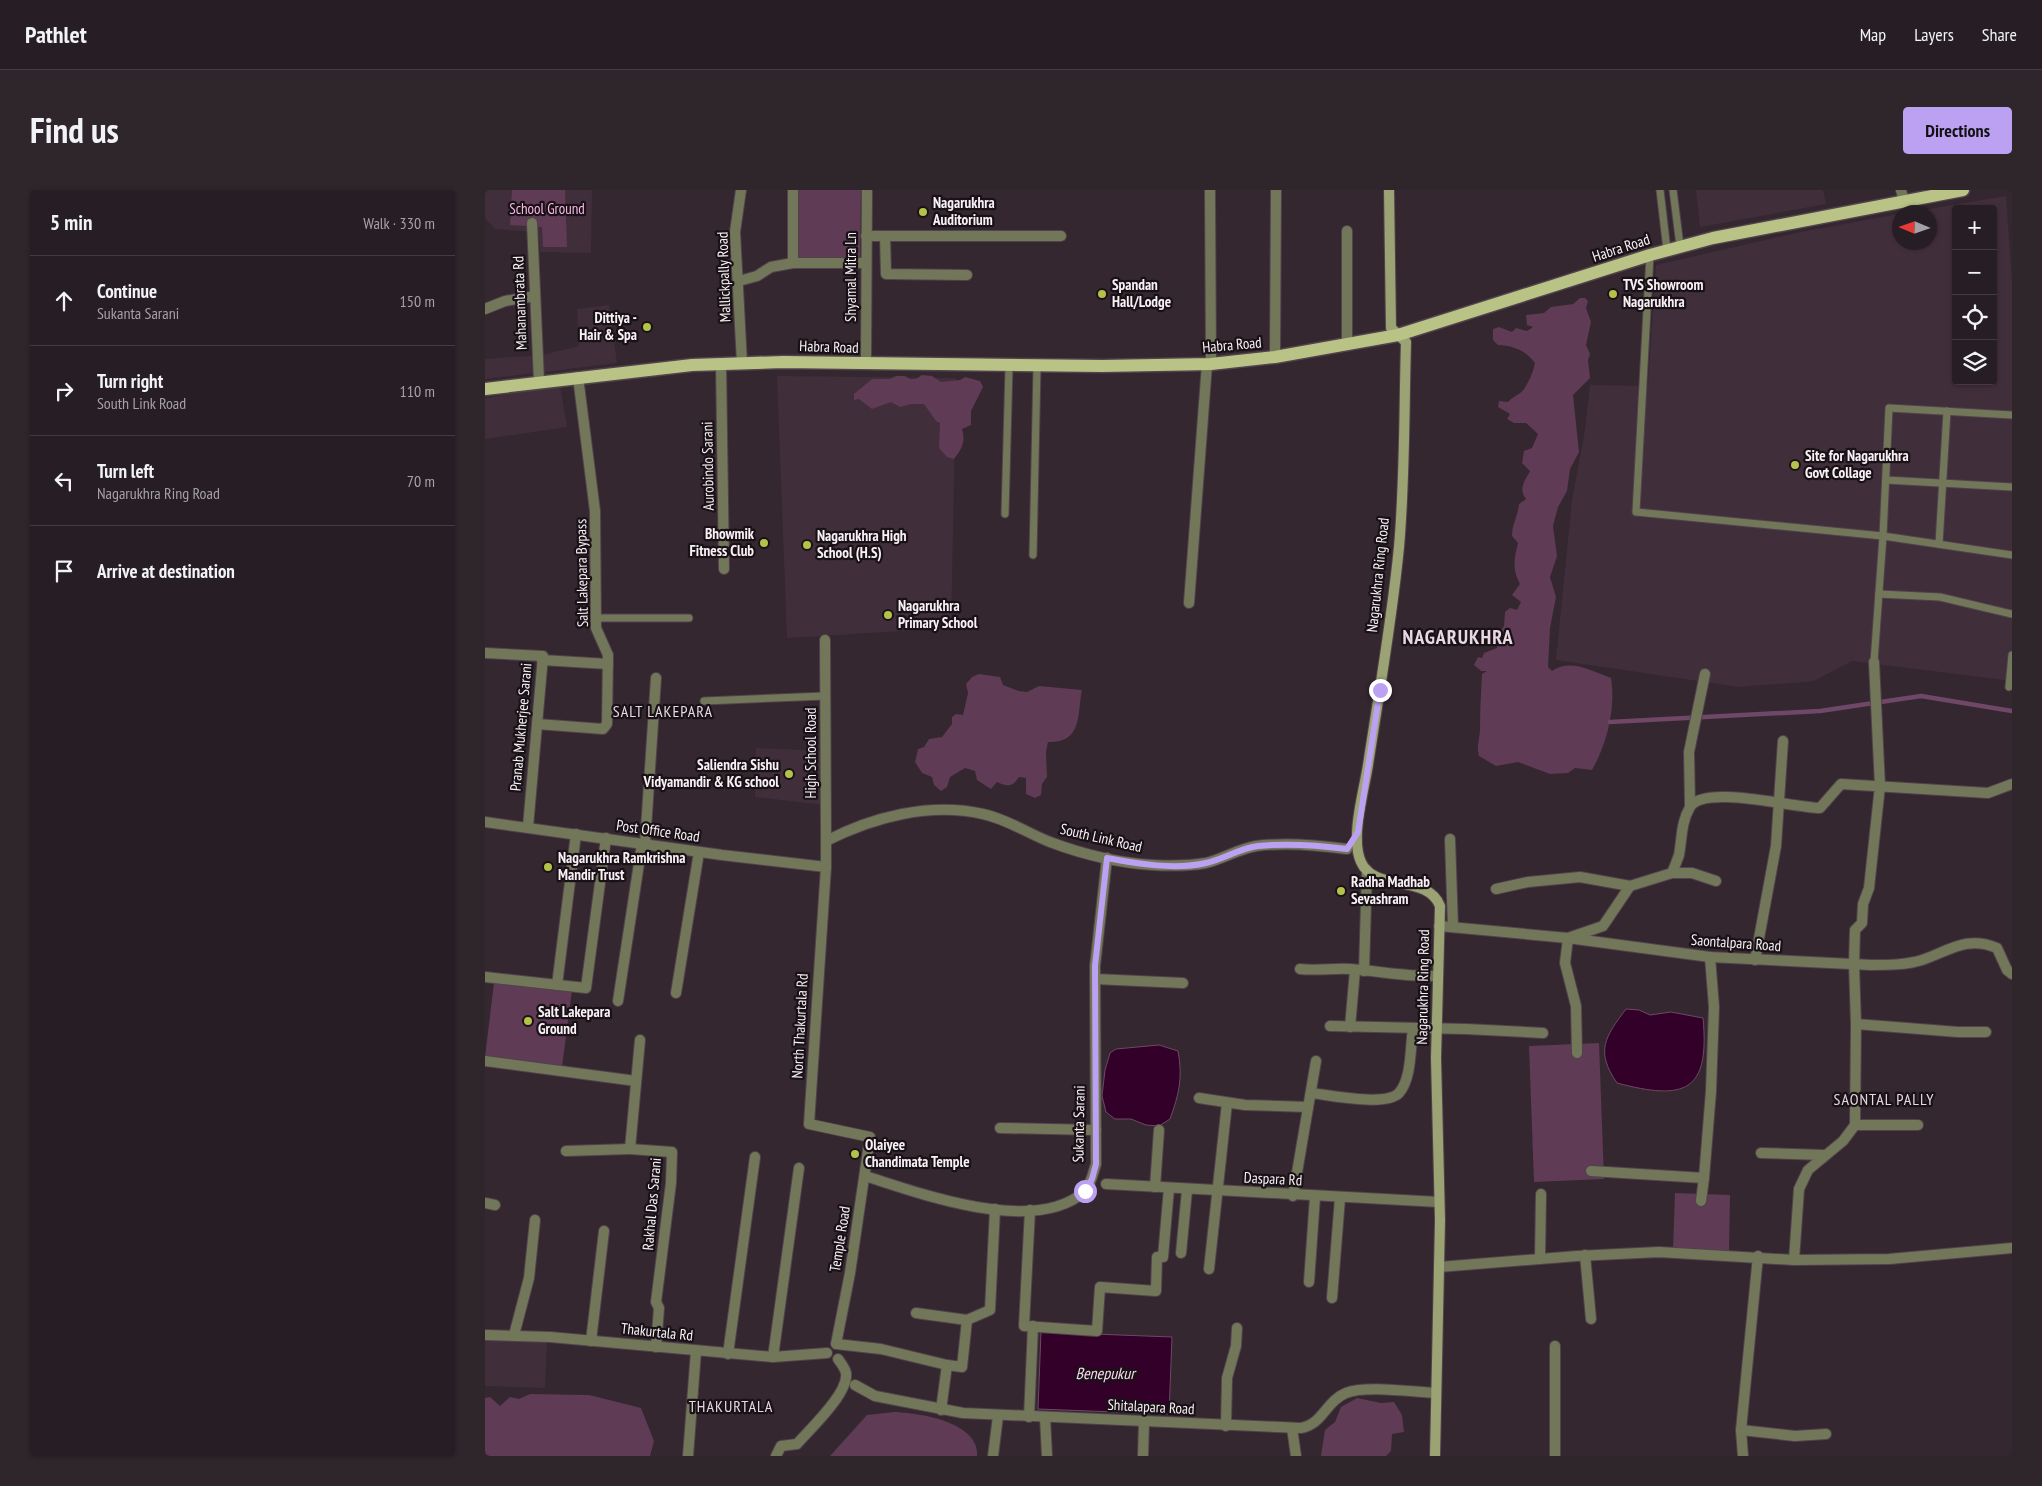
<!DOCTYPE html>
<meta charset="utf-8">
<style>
body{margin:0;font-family:"PT Sans Narrow",sans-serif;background:#2f262c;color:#f1f3f6}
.controls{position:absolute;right:15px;top:15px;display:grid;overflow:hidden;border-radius:5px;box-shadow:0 1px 4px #0004}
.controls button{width:45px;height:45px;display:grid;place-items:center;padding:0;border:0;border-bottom:1px solid #433b41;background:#271d24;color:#f1f3f6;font:25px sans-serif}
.compass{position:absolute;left:1407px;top:15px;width:45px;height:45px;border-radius:50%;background:#271d24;box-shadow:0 1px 4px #0004;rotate:272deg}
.stop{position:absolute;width:15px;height:15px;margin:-11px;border:4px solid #bca0f2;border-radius:50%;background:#fff}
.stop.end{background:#bca0f2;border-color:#fff;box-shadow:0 1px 5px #0008}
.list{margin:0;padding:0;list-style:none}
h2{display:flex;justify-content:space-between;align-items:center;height:65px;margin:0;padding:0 20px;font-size:21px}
h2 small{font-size:16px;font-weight:400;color:#a4a2a6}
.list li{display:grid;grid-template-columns:32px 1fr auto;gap:15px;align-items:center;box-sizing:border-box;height:90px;padding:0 20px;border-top:1px solid #433b41}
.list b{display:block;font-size:19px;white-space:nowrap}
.list p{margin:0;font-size:16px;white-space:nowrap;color:#a4a2a6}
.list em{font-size:16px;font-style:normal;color:#a4a2a6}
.icon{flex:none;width:28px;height:28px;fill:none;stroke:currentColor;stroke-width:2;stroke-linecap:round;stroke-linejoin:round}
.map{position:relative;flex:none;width:1527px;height:1266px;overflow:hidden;border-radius:5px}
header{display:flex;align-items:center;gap:30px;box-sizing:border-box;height:70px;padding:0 25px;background:#271d24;border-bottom:1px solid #433b41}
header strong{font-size:24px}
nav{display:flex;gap:28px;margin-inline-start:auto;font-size:18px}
.intro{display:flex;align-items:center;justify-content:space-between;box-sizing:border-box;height:120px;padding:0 30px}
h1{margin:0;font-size:35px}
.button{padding:12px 22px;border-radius:5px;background:#bca0f2;color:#111;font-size:18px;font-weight:700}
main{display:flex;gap:30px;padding:0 30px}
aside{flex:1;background:#271d24;border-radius:5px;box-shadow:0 1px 4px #0004}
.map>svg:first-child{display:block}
</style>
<header>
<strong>Pathlet</strong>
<nav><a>Map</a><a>Layers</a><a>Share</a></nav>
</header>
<div class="intro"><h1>Find us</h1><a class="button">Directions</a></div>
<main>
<aside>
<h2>5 min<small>Walk · 330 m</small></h2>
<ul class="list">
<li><svg class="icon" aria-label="ahead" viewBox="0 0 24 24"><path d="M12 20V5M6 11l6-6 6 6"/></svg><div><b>Continue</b><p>Sukanta Sarani</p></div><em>150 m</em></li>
<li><svg class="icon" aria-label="right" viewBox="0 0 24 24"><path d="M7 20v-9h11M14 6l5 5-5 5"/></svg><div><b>Turn right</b><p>South Link Road</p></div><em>110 m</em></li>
<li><svg class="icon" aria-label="left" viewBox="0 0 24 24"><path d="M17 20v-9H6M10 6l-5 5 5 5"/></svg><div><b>Turn left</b><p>Nagarukhra Ring Road</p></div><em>70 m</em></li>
<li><svg class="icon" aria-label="arrive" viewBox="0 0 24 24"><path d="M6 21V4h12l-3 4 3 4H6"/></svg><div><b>Arrive at destination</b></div></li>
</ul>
</aside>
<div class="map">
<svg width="1527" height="1266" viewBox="0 0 1527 1266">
<rect width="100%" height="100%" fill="#342730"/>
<g fill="#412e3b" fill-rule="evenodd">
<path d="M0 0H107L106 63 55 62 53 42 10 39 0 28Z"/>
<path d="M1211 0H1338L1341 14 1215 37Z"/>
<path d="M1521 6 1527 90V491L1367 471 1329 491 1254 497 1071 470 1087 310 1100 240 1105 195 1163 196 1171 75 1316 42 1414 24V52H1444V22H1426ZM1471 19H1508V191H1471Z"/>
<path d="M124 115 132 173 0 189V169L57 165 94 156 92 119Z"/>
<path d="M292 186 471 188 466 438 302 448Z"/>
<path d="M75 196 82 237 0 249V208Z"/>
<path d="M271 558 337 561 339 615 270 607Z"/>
<path d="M0 1148 62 1150 60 1198 0 1196Z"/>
</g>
<g fill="#5f3b55">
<path d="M27 0H80L82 57H58L57 37 25 35Z"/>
<path d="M312 0H376L375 69H311Z"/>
<path d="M1095 108H1100L1103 111 1101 118 1106 132 1101 155 1105 164 1103 170 1105 188 1088 205 1094 262 1085 279 1082 301 1073 317 1068 336 1072 366 1065 387 1071 407 1065 438 1063 477 1067 481C1085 468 1107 481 1126 488 1131 517 1122 554 1107 580L1090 578 1083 583 1065 584 1033 572 1011 576 994 566C991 555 995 549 995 538 995 520 996 502 997 484L1002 481H996L989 475 993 467 997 468 999 463 1012 458 1013 454 1009 448 1011 442H1015L1019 436 1020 422 1025 418 1032 420 1036 412 1027 405 1035 394C1027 379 1029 369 1033 353L1027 346C1027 334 1033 326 1034 314L1041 309C1033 298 1040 291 1045 281L1037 273 1039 261 1047 258 1053 244 1041 233H1029L1022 229 1025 224 1013 217 1014 211 1023 212C1027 207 1036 204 1039 199 1044 191 1048 183 1050 173 1040 160 1029 156 1013 155L1008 150V139L1014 137 1027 142 1031 138 1042 141 1048 137 1042 135 1041 125 1059 123 1066 117 1088 114Z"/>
<path d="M437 185 447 186 456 192 475 190 480 187 495 191 498 197 486 221V235L477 239C481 251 477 259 469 269L462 267 454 258 455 233 451 231 439 214H426L415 217 406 212 387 219 374 209 369 210V204L387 189H405L411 186H420L425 189H431Z"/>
<path d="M494 484 515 487 518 495 534 501 542 502 554 496 597 500C592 524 598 553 563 552L561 562 562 587 557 594 556 605 550 608 541 604V588L534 587C527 597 523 597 512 592L506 599 492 590 490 581 480 578 465 587 462 597 456 601 449 595 447 587 437 583 430 572 433 559 439 557 444 549 457 547 467 534V527L471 524 478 525 483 503 481 494 487 487Z"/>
<path d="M9 793 87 800 77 877 0 867Z"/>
<path d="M1114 853 1119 989 1049 992 1044 856Z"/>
<path d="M1190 1003 1245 1005 1244 1061 1188 1059Z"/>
<path d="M45 1204 104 1205 156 1218 169 1251 165 1266H0V1208L5 1207 15 1216 25 1207 34 1209Z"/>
<path d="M872 1208 896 1213 909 1212 917 1225 919 1242 907 1244 906 1261 901 1266H836L840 1240 850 1232 856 1217Z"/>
<path d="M409 1222C433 1223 494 1231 492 1266H345L382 1225Z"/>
</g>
<g fill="#330029" stroke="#6e4866">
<path d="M1141 819 1154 820 1165 825 1186 822 1218 828C1225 902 1200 911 1132 893 1110 861 1120 847 1141 819Z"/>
<path d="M674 855 693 861C698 888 694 904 685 929L674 936 661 935 646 929H630L621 922 617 906 620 880 625 863 631 859Z"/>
<path d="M556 1142 687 1147 684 1224 553 1219Z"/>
</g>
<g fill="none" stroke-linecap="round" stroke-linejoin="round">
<path stroke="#6e4866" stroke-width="4.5" d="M1125 532 1335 521 1436 506 1527 521"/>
<g stroke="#50434c" stroke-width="9">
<g id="service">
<path d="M1175 0 1182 60"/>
<path d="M1188 0 1195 56"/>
<path d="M1165 65 1151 322 1398 346 1404 218 1527 225"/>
<path d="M1401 290 1527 297"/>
<path d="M520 324 524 177"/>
<path d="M1454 354 1462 221"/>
<path d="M548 365 552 177"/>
<path d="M1394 404 1455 407 1527 424"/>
<path d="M111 428H204"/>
<path d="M1389 472 1398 346 1527 365"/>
<path d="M1524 497 1527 465"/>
<path d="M219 511 340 506"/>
</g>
</g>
<g stroke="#50434c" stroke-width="12">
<g id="pedestrian">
<path d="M254 91 272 86 286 77 308 73"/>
<path d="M0 119 20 111 50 106"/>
</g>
</g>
<g stroke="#50434c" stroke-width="12">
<g id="minor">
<path d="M256 0 250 42 257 173"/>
<path d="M308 0V73H381"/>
<path d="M725 0 726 174"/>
<path d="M1416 0 1419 11"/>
<path d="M47 33 54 191"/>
<path d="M862 41V155"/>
<path d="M381 46H576"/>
<path d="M400 46 401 84 482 85"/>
<path d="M790 167 791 0"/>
<path d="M236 174 239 379"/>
<path d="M381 174 382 0"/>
<path d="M704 413 722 174"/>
<path d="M340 450 341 651"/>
<path d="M0 463 58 466 43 637"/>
<path d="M57 470 123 474"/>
<path d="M52 534 118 539 122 534 123 465 111 438 110 321 93 187"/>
<path d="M1205 616 1204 562 1220 484"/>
<path d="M965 649 968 737"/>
<path d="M160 654 171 488"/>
<path d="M341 677 324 934 385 947 365 1083 351 1154 396 1159 462 1175"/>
<path d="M1187 683H1207L1231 691"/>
<path d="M1011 699 1043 692 1095 687 1145 696"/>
<path d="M1270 770 1291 656 1298 551"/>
<path d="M815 779C832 781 848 778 865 779 894 781 923 787 953 786"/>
<path d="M879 781 882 680"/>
<path d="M0 787 101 798 121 648"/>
<path d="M610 789 698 793"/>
<path d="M72 795 91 644"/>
<path d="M191 803 214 662"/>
<path d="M133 811 157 654"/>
<path d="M1371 834 1473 842H1501"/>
<path d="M845 836 981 839 1058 843"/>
<path d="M865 837 870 780"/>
<path d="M155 850 145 959 187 962 186 993 171 1112 174 1118 171 1157"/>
<path d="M1092 863 1091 816 1080 773 1083 748 1118 736 1145 696 1187 683C1189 678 1192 671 1194 665 1197 649 1196 632 1205 617 1219 594 1309 618 1335 618L1356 594 1503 603 1527 594"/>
<path d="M0 871 151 891"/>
<path d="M826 903C844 905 901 917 914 903 927 888 925 858 928 839"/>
<path d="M714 908 760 915 823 917"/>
<path d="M1370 935H1433"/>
<path d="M515 938 611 940"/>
<path d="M81 961 145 959"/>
<path d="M1276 963 1339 965"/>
<path d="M1106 981 1219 988 1226 901 1229 817 1225 767"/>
<path d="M380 986C435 1003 548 1046 599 1002 606 995 608 983 611 974L610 776 622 668"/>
<path d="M621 994 954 1012"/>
<path d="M670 997 674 940"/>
<path d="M808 1006 831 871"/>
<path d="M1216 1011 1219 988"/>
<path d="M0 1013 10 1015"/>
<path d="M545 1020 539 1136 612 1141 615 1097 671 1101 672 1067H678L684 998"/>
<path d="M696 1063 702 1000"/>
<path d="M1100 1065 1106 1129"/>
<path d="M1055 1069 1056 1004"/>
<path d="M1309 1070 1314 999 1323 980 1358 951 1370 935 1371 834 1369 774 1370 740 1377 733 1378 714 1384 698 1395 596 1389 472"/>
<path d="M954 1077 1092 1066 1174 1062 1309 1070 1404 1069 1527 1058"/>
<path d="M724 1079 742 913"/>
<path d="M824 1092 830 1007"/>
<path d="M847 1108 855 1008"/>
<path d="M431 1123 482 1130 477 1177 462 1175 456 1220"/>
<path d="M482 1130 505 1120 510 1019"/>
<path d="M0 1145 65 1147 288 1167 342 1163"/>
<path d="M29 1145 44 1088 50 1030"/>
<path d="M106 1151 119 1041"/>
<path d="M1070 1156V1266"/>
<path d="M243 1164 270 967"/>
<path d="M288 1167 314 978"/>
<path d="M370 1195 390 1206 478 1223 816 1238C837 1235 841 1211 861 1203 880 1195 928 1202 951 1203"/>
<path d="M544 1227 548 1136"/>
<path d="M560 1227 562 1266"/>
<path d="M741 1236 742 1188 751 1156 752 1138"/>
<path d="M807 1238 811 1266"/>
<path d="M1256 1240 1310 1246 1341 1244"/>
<path d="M203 1266 211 1161"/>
<path d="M291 1266 296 1256 312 1254C325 1239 364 1203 361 1183 360 1178 356 1173 353 1169"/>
<path d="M508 1266 513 1226"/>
<path d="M658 1266 659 1232"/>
<path d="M1258 1266 1256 1240 1273 1066"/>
</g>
</g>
<g stroke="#50434c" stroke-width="12">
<g id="tertiary">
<path d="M0 632 237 665 341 677V651C388 627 445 612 498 624 522 629 542 643 565 652 597 664 633 673 668 675 685 676 703 676 721 673 738 669 753 659 771 656 800 652 832 655 862 659"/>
<path d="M954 736 1083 748 1225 767 1386 775C1403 775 1421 775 1437 770 1464 761 1482 745 1512 758L1522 780 1527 784"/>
</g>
</g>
<g stroke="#50434c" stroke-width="12">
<path id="secondary" d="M904 0 906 138 921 152C919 220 920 289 914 357 907 430 894 503 883 575 879 601 865 648 876 672 890 703 942 683 955 716L951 868 955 1030 950 1266"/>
</g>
<g stroke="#50434c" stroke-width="15">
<path id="primary" d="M0 199 207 175 298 172 617 176 726 174 790 167 913 145 1165 65 1228 48 1478 0"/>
</g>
<use href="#service" stroke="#73775a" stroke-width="7"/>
<use href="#pedestrian" stroke="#73775a" stroke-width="10"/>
<use href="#minor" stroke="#73775a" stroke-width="10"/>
<use href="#tertiary" stroke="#73775a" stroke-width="10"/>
<use href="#secondary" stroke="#9ba273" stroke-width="10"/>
<use href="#primary" stroke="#bac386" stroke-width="12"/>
</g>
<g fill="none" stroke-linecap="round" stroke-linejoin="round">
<path stroke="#bca0f2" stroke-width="6" d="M600 1001 607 989 611 974 610 776 622 668C653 674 690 680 721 673 739 669 755 658 773 656 803 653 832 655 862 659L873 642 895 500"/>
</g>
<g fill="#b4c24a" stroke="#181216" stroke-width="2">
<circle cx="438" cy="22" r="5"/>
<circle cx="617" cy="104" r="5"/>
<circle cx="1128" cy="104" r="5"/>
<circle cx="162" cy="137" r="5"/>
<circle cx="1310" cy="275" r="5"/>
<circle cx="279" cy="353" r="5"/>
<circle cx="322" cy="355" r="5"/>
<circle cx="403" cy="425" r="5"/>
<circle cx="304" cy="584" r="5"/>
<circle cx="63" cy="677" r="5"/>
<circle cx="856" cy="701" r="5"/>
<circle cx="43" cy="831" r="5"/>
<circle cx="370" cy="964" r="5"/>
</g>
<g text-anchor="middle" stroke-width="4.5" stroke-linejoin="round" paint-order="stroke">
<g font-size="15" font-weight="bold" fill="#f9f0f6" stroke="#181216" text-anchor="start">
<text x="448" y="18">Nagarukhra<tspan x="448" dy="17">Auditorium</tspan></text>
<text x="627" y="100">Spandan<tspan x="627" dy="17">Hall/Lodge</tspan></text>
<text x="1138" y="100">TVS Showroom<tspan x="1138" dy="17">Nagarukhra</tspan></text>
<text x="152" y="133" text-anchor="end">Dittiya -<tspan x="152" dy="17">Hair &amp; Spa</tspan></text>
<text x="1320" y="271">Site for Nagarukhra<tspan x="1320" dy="17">Govt Collage</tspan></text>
<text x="269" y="349" text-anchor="end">Bhowmik<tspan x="269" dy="17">Fitness Club</tspan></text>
<text x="332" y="351">Nagarukhra High<tspan x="332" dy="17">School (H.S)</tspan></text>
<text x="413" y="421">Nagarukhra<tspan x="413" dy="17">Primary School</tspan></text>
<text x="294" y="580" text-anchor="end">Saliendra Sishu<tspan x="294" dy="17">Vidyamandir &amp; KG school</tspan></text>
<text x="73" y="673">Nagarukhra Ramkrishna<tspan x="73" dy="17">Mandir Trust</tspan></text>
<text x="866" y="697">Radha Madhab<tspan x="866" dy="17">Sevashram</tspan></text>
<text x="53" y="827">Salt Lakepara<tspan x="53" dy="17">Ground</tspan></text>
<text x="380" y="960">Olaiyee<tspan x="380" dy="17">Chandimata Temple</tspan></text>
</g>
<g font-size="15" fill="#fcb7e7" stroke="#181216">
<text x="62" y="24">School Ground</text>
</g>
<g font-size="15" fill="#f9f0f6" stroke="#181216">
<text transform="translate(1136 58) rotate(-18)" y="5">Habra Road</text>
<text transform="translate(239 87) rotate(-92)" y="5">Mallickpally Road</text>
<text transform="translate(366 87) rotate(-90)" y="5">Shyamal Mitra Ln</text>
<text transform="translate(35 113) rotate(-92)" y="5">Mahanambrata Rd</text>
<text transform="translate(747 155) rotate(-5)" y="5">Habra Road</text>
<text transform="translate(344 157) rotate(2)" y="5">Habra Road</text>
<text transform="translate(223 276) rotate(-91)" y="5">Aurobindo Sarani</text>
<text transform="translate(97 383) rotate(-91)" y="5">Salt Lakepara Bypass</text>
<text transform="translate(893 385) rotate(-84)" y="5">Nagarukhra Ring Road</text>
<text transform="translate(36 537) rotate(-85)" y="5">Pranab Mukherjee Sarani</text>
<text transform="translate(326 563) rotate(-90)" y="5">High School Road</text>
<text transform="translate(173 641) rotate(8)" y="5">Post Office Road</text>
<text transform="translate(616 648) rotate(13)" y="5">South Link Road</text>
<text transform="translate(1251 753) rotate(4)" y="5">Saontalpara Road</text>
<text transform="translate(938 797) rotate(-89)" y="5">Nagarukhra Ring Road</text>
<text transform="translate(315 836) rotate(-87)" y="5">North Thakurtala Rd</text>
<text transform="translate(594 934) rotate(-89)" y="5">Sukanta Sarani</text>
<text transform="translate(788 989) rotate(3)" y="5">Daspara Rd</text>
<text transform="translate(167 1014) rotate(-85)" y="5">Rakhal Das Sarani</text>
<text transform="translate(355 1049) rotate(-81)" y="5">Temple Road</text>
<text transform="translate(172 1142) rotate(6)" y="5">Thakurtala Rd</text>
<text transform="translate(666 1217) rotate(3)" y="5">Shitalapara Road</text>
</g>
<g font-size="16" letter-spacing="1" fill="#e9d7e3" stroke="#181216">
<text x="178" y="527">SALT LAKEPARA</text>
<text x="1399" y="915">SAONTAL PALLY</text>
<text x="246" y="1222">THAKURTALA</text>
</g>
<g font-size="16" font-style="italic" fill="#fcd8f0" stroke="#181216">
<text x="620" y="1189">Benepukur</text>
</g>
<g font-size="20" font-weight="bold" letter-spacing="1" fill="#e9d7e3" stroke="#181216">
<text x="973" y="454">NAGARUKHRA</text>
</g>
</g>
</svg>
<div class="controls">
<button>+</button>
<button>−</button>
<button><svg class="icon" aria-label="locate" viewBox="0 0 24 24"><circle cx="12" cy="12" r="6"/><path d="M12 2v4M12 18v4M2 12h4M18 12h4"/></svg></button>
<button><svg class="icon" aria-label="layers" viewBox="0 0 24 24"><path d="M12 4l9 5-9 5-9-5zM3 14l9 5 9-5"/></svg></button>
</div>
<svg class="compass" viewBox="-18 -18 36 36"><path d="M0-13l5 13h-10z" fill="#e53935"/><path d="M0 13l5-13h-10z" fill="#a4a2a6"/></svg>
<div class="stop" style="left:600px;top:1001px"></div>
<div class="stop end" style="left:895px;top:500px"></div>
</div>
</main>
